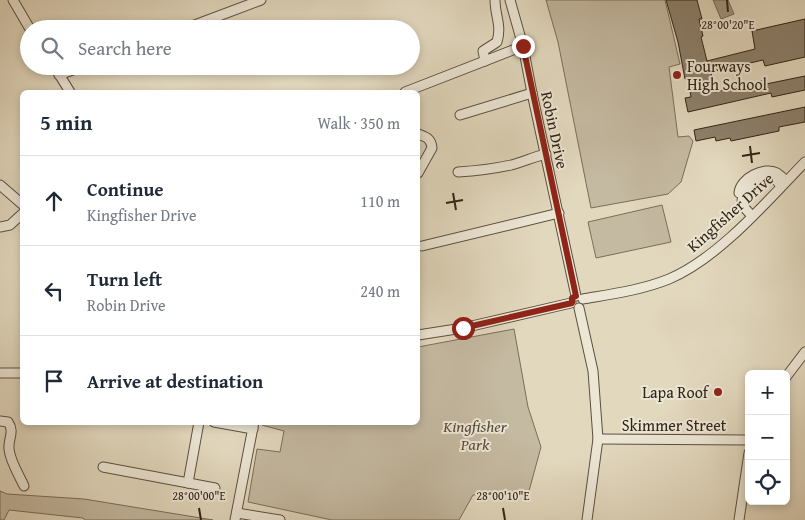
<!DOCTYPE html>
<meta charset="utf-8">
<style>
body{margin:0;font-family:"Gentium Book Plus",serif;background:#f6f6f7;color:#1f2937}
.controls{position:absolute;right:15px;bottom:15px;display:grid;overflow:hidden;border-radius:8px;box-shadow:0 2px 8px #0003}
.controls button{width:45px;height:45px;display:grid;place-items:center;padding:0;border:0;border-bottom:1px solid #e0e1e3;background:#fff;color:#1f2937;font:25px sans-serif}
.stop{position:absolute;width:15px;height:15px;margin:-11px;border:4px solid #8f2418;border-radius:50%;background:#fff}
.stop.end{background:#8f2418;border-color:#fff;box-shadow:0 1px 5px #0008}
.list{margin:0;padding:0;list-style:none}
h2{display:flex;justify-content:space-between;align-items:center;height:65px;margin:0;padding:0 20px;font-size:21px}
h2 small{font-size:16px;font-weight:400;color:#747a83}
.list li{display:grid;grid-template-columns:32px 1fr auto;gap:15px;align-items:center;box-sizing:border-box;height:90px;padding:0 20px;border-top:1px solid #e0e1e3}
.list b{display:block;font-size:19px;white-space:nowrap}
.list p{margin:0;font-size:16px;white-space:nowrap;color:#747a83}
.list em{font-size:16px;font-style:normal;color:#747a83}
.icon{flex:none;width:28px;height:28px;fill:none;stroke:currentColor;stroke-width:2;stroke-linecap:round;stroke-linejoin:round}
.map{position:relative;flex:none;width:805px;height:520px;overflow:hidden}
.search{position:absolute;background:#fff;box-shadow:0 2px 8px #0003;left:20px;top:20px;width:400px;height:55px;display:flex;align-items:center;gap:12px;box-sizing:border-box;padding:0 18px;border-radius:28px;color:#747a83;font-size:19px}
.panel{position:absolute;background:#fff;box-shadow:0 2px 8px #0003;left:20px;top:90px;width:400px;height:335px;border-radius:8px}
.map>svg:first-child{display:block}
</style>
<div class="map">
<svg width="805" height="520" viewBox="0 0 805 520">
<rect width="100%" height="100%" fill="#e2d8be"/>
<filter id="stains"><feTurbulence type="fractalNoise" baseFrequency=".004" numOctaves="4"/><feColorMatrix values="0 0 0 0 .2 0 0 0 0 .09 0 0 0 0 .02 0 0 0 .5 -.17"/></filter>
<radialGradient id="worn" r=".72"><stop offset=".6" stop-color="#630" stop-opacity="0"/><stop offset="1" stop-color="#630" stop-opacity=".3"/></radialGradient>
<g fill="#c4b9a1" stroke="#7a6e5b">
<path d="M546 0H665L680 64 669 67 678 137 689 136 693 141 681 182 668 194 591 208 558 42Z"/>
<path d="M662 205 671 242 596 258 588 222Z"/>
<path d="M514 329 528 407 541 447 529 491 473 495 459 520H332L248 502 257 449 280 452 284 431 262 425 263 423 418 422V347Z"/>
<path d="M0 491 7 494 84 499 213 520H85L83 518 9 510 4 520H0Z"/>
</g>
<path fill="#a59a85" stroke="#766a58" d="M713 0H728L734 14 721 19Z"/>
<g fill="#8d816d" stroke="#302315">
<path d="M666 0H697L702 19H699L703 36 701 37 707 61 755 49 752 31 805 19V57L765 66 763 60 711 72 715 92 765 80 766 84 805 76V90L772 97 771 93 688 112 685 98 691 97 688 79H685L678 42Z"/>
<path d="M805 107V122L779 127V131L731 141 730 138 716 141 715 137 696 141 694 130Z"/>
</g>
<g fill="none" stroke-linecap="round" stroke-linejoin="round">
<g stroke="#5c503f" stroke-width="11">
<g id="street">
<path d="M13 0 30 29"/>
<path d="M510 0 523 46 532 93 576 296"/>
<path d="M184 29 261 0"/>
<path d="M485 61 483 51 497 42C502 25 495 16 495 0"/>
<path d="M54 66 70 92"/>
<path d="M59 75 83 66"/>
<path d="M405 92 523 46"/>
<path d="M460 115 532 93"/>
<path d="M418 134C426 137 431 138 432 148L418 173"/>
<path d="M458 172C476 171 493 169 511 165 523 162 533 157 546 154"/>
<path d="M0 185 22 204"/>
<path d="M739 193C740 178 765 166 777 173 780 175 784 179 786 181"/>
<path d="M752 216 742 205C742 201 742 195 744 192 748 184 763 172 772 177 775 179 779 183 781 186"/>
<path d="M0 227 10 225 22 214"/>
<path d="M422 246 559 213"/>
<path d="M583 299C612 294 642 290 669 279 719 258 768 200 805 162"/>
<path d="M579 308 593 371 598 439 587 520"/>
<path d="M418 335 463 328 571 303"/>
<path d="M0 373H22"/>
<path d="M786 377 805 352"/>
<path d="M0 421 8 422C15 432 8 438 9 449 10 461 19 475 24 486"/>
<path d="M214 422 253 429"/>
<path d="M598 439 749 440"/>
<path d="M103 467 215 488"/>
<path d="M188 483 199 422"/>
<path d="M237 513 280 520"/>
<path d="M235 520 254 422"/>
<path d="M739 520 749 453"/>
</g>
</g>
<use href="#street" stroke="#ece6d5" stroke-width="9"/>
</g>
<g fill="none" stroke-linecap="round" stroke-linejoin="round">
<path stroke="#8f2418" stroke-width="6" d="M463 328 572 303V298L576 296 523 46"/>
</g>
<path fill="none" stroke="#302315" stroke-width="2" d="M727 0 728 12M750 146 752 163M742 156 760 153M453 193 456 210M446 203 463 200M199 508 201 520M503 508 505 520"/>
<g fill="#8f2418" stroke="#ece6d5" stroke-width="2">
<circle cx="677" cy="75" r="5"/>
<circle cx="718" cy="392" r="5"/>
</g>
<g text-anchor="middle" stroke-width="4" stroke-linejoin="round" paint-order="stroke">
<g font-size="16" fill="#302315" stroke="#ece6d5" text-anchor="start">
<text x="687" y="72">Fourways<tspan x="687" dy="18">High School</tspan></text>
<text x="708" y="398" text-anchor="end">Lapa Roof</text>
</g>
<g font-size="16" fill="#302315" stroke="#ece6d5">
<text transform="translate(555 130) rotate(78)" y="6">Robin Drive</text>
<text transform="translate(730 212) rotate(-42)" y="6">Kingfisher Drive</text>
<text x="674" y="431">Skimmer Street</text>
</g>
<g font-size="16" font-style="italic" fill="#554838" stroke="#ece6d5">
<text x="475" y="432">Kingfisher<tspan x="475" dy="18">Park</tspan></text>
</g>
</g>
<g font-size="12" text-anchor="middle" fill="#302315" stroke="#ece6d5" stroke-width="4" stroke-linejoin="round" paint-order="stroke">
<text x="728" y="29">28°00'20"E</text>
<text x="199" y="500">28°00'00"E</text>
<text x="503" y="500">28°00'10"E</text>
</g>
<rect width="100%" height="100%" filter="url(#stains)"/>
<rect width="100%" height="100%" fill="url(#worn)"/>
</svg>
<div class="controls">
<button>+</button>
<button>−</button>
<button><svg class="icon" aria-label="locate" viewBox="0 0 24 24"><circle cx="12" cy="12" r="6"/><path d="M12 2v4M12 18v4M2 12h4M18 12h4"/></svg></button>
</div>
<div class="stop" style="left:463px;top:328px"></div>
<div class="stop end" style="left:523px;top:46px"></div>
<div class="search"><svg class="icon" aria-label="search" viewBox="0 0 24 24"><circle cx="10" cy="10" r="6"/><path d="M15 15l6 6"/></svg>Search here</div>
<section class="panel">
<h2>5 min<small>Walk · 350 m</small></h2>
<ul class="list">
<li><svg class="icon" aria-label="ahead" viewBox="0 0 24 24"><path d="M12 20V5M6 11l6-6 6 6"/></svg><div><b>Continue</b><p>Kingfisher Drive</p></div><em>110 m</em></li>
<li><svg class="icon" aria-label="left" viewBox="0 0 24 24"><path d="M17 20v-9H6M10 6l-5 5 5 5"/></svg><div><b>Turn left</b><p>Robin Drive</p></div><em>240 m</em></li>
<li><svg class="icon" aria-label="arrive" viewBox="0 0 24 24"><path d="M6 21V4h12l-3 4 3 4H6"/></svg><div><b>Arrive at destination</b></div></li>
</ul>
</section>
</div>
